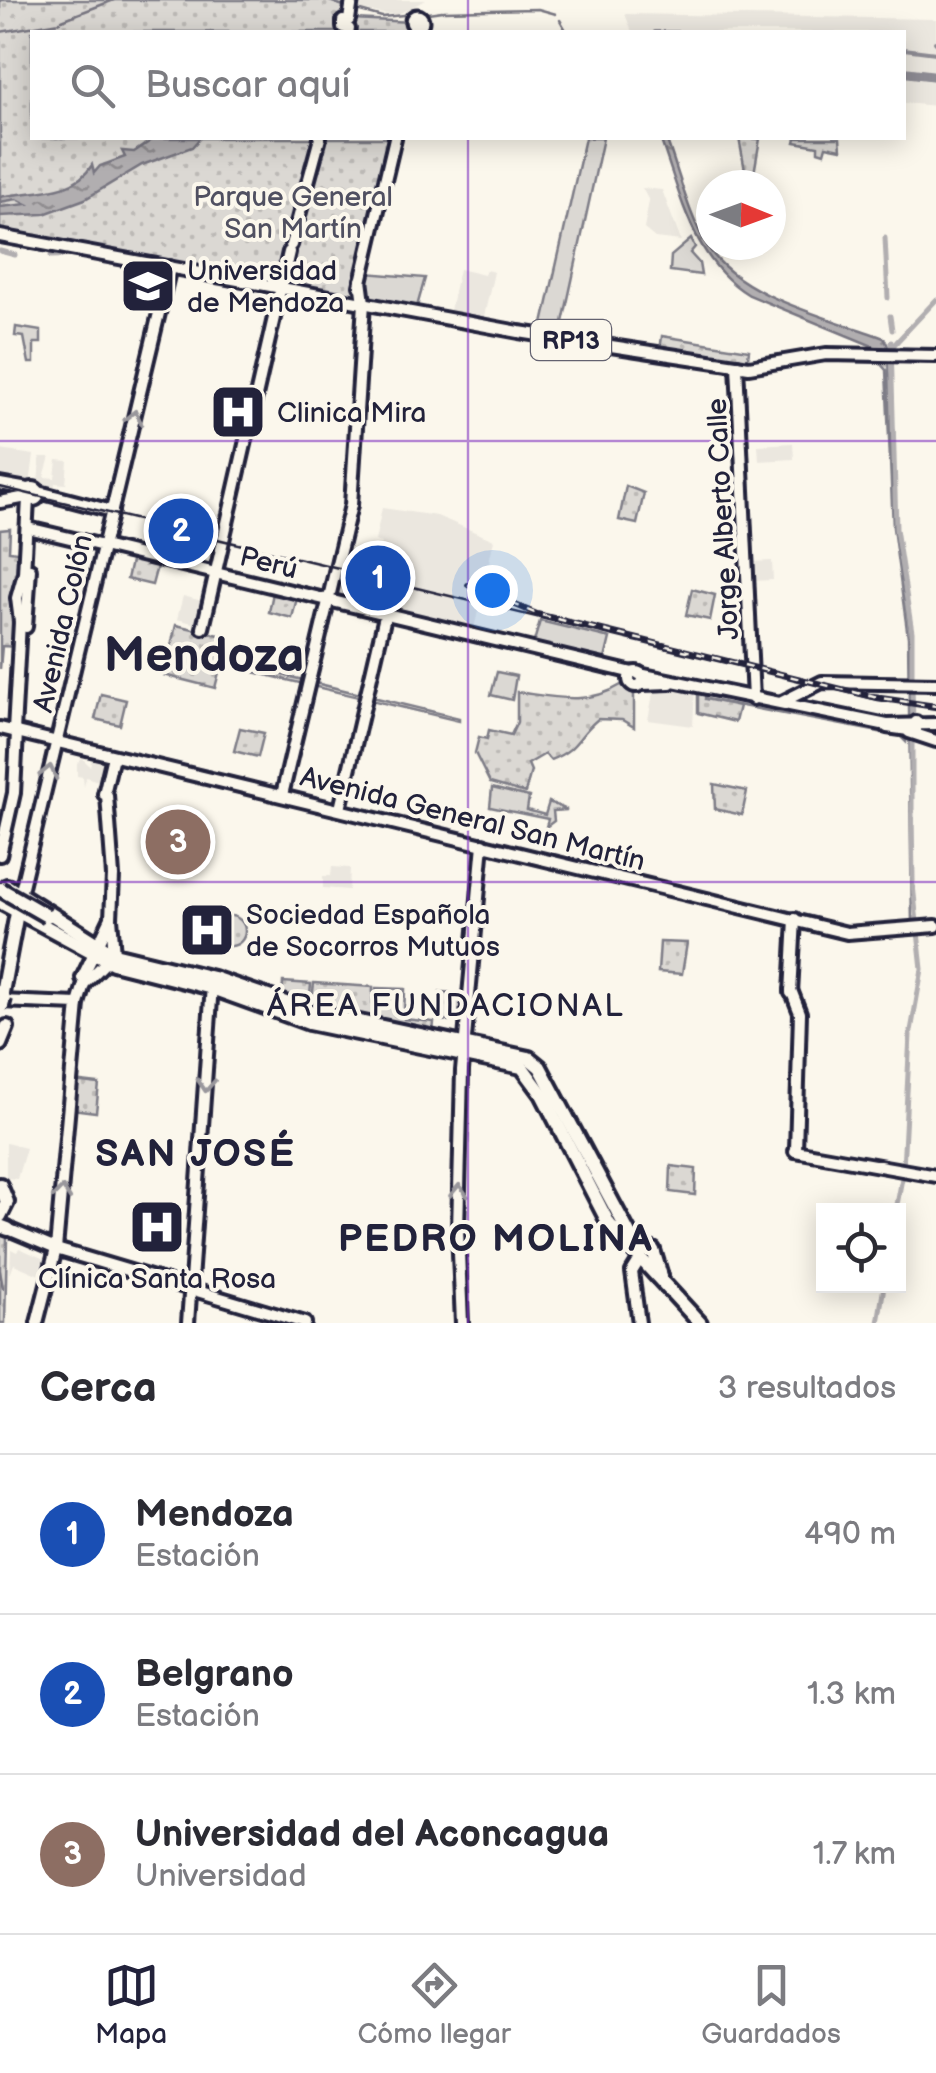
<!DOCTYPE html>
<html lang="es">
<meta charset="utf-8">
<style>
body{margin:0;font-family:"Balsamiq Sans",sans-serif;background:#f2f2f3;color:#2b2b33}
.controls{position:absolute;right:30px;bottom:30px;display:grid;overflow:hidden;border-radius:0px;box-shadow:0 5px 25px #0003}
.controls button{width:90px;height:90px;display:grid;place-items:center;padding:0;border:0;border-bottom:2px solid #e1e1e2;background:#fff;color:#2b2b33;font:50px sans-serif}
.compass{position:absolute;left:696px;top:170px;width:90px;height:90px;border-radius:50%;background:#fff;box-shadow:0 5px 25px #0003;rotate:91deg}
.you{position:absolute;left:492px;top:590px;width:35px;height:35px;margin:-25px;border:8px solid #fff;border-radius:50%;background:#1a73e8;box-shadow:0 0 0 15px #1a73e833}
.badge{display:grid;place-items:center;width:65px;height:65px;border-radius:50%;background:#22223b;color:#fff;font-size:32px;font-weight:700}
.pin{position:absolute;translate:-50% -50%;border:5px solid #fff;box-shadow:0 2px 10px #0006}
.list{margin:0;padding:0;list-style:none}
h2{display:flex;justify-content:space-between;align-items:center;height:130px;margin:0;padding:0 40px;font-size:42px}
h2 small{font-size:32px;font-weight:400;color:#7c7c81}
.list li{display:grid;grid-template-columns:65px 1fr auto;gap:30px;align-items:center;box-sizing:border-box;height:160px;padding:0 40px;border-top:2px solid #e1e1e2}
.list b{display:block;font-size:38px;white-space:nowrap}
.list p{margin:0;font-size:32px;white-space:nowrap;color:#7c7c81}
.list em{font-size:32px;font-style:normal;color:#7c7c81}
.icon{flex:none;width:55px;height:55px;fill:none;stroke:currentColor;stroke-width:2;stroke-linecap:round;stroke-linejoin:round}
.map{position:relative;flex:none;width:936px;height:1323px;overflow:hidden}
.search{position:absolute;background:#fff;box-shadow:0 5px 25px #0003;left:30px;right:30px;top:30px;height:110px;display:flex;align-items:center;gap:25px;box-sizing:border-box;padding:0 35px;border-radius:0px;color:#7c7c81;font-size:38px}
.sheet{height:610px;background:#fff}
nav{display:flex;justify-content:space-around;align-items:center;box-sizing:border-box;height:140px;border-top:2px solid #e1e1e2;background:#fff;font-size:28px;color:#7c7c81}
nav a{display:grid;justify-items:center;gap:5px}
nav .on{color:#22223b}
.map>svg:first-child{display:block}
</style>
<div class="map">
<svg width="936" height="1323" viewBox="0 0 936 1323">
<defs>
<pattern id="park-dots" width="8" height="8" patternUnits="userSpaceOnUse" patternTransform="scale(2.5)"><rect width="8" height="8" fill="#dbd8d3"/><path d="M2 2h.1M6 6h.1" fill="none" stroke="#bcb9b6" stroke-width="1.8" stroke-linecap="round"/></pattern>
<pattern id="water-ripples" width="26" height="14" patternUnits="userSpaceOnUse" patternTransform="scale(2.5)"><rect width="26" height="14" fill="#b1aeb0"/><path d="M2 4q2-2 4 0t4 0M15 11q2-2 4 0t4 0" fill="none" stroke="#908d90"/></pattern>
</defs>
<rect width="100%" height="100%" fill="#fbf7ec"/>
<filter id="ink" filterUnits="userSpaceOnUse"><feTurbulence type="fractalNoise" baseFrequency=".01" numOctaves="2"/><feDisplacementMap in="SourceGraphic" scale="20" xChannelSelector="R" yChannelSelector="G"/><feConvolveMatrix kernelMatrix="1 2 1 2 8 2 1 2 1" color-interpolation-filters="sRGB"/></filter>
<g filter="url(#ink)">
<g fill="#ebe7df">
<path d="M357 0H426L398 14H383L355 9Z"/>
<path d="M625 14 936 19V106L904 103V32H632Z"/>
<path d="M642 188 662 190 681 241 655 238 644 229 649 201Z"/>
<path d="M459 269 484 275 486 270 494 272 483 321 449 315Z"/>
<path d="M793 443 794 459 759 461 758 445Z"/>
<path d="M0 450 34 455 30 485 0 481Z"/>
<path d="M40 457H50L44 477 55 478 57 460 68 461 66 484 55 483 53 494 38 485Z"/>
<path d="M382 508 437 516 494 540 474 629 332 595 340 563 346 564 349 558 365 561 367 554 378 555 381 543 375 541Z"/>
<path d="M772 561 773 580 751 581 750 562Z"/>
<path d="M183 596 206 602 200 625 177 619Z"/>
<path d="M654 684 695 688 693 726 648 720 653 694 643 693V686Z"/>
<path d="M93 754 106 757 101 776 106 777 104 783 86 777 84 787 83 777 77 776V763L82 758 90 766Z"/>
<path d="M332 867 350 868 349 890 323 888V876H331Z"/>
<path d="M6 1143 26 1148 17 1179 6 1178Z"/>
<path d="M19 1248 51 1262 46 1278 14 1264 10 1275 11 1249 17 1252Z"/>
</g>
<g fill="#dbd8d3" stroke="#7e7d87" stroke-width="2.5">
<path d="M585 138H603L560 336 541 333Z"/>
<path d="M796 138H840L841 149 826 146 824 153 818 151V146L795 142Z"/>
<path d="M691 239 695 247 690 253 699 263 701 275 670 271 671 256Z"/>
<path d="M366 273 425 278 416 310 369 301 364 285Z"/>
<path d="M16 327 41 331V343H34V363H29L24 337 15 336Z"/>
<path d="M540 621 610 638 604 663 533 645Z"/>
<path d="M497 672 516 676 512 700 491 695Z"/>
<path d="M706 691 907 734 906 742 900 736 705 699Z"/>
<path d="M492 788 529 797 527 810 545 815 549 802 567 810 553 811 554 821 546 827 548 819 490 807Z"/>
</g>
<g fill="url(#park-dots)" stroke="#7e7d87" stroke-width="2.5">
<path d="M0 0H351L354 19 410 22 414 32H32V138H394L356 293 350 298 0 234Z"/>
<path d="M739 138 760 139 753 179 747 181Z"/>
<path d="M662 336 749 350 747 365 660 351Z"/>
<path d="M888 357 895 529 910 631 912 927 908 637 893 528 886 370 877 360Z"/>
<path d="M626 486 644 493 637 524 619 520Z"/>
<path d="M10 529 9 551 25 553 17 647 2 646 0 669V530Z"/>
<path d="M133 553 159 559 152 585 127 579Z"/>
<path d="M274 588 298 594 292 618 269 612Z"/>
<path d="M692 589 715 595 710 620 686 615Z"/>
<path d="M176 625 228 637 215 688 164 675Z"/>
<path d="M225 661 459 718V721L224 665Z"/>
<path d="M621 685 634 693V727L622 720 598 719C576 737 579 749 550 760L545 754 528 764 531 771 525 793 490 783 475 753 479 737 487 739 489 730 511 735 517 722V692C554 697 587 706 621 685Z"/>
<path d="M698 689 706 691 705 699 739 706 735 722 698 713Z"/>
<path d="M101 694 126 700 120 725 95 719Z"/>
<path d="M240 728 264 733 258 757 234 751Z"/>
<path d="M714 784 747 791 742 815 715 809Z"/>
<circle cx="230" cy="931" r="15"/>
<path d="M660 942 687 943 682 974 658 972Z"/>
<path d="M283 982 311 984 309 1007 282 999Z"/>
<path d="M314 983 373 987 372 1019 311 1009Z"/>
<path d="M376 988 405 989 404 1019 434 1022 433 1033 374 1020Z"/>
<path d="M440 992 465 993 466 1022 437 1020Z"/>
<path d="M73 1081 99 1084 96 1112 71 1109Z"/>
<path d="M671 1166 696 1169 695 1195 670 1192Z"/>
<path d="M0 1177 8 1195 5 1323H0Z"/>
</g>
<g fill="url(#water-ripples)" stroke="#787681" stroke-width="2.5">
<path d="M155 138H200L192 147 142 165 85 199 44 214 0 216V207L27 204 17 199 0 202V197C30 190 74 196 92 165L94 173 100 166 125 157 122 151 134 152Z"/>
<path d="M660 138H666C679 172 688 215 708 247 739 297 831 318 884 338L892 354 749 295C693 261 681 195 660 138Z"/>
</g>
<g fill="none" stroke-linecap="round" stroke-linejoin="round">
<g stroke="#787681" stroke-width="2.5">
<path d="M327 0 349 8"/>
<path d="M353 9 382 17 415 14"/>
<path d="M444 11 538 9 556 14"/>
<path d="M421 14 442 11"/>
<path d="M62 20 114 0"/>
<path d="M560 20 567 32"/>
<path d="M0 32 60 22"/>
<path d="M643 138 654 139"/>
<path d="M444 993 452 994"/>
<path d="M0 1271 3 1288"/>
</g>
<g stroke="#b1aeb0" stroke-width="5">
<path d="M885 238 888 298"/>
<path d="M0 251 15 255"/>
<path d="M51 256 82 255"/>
<path d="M890 316 892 330"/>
<path d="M891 342 896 529 912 632V679"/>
<path d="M890 349 936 300"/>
<path d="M912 685 913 724"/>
<path d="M912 810V737"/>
<path d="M912 813 913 881"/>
<path d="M911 1031 922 969 913 885"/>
<path d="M903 1169 910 1035"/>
<path d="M896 1210 903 1173"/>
<path d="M878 1323 884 1286"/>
</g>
<g stroke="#8e8c94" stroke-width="4">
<path d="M655 32H687"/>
<path d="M935 42 936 43"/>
<path d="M904 49 936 53"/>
</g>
<path stroke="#8e8c94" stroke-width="10" d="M904 72 936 76"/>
<g stroke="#22223b" stroke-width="18">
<g id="major">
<circle cx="417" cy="21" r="5.5"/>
<path d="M349 20 352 0"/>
<path d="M343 21V27L349 29"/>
<path d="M0 236 519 332 749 367 826 354 936 356"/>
<path d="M291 245 320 138"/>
<path d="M360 286 395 138"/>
<path d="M737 365 753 699"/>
<path d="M0 484 28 489"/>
<circle cx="33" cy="494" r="6"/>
<path d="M39 492 112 511"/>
<path d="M0 502 27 497"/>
<path d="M28 528 633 673"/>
<path d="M26 627 30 569"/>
<path d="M203 628 289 252"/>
<circle cx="636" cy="679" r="7"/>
<path d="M639 674 887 725 936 724"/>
<path d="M642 684 670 683"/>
<path d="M782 702 822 682 936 684"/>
<path d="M887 727 916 731V722"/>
<path d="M0 728 847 933 936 926"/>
<path d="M14 731 20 622 17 598 24 573 28 499"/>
<path d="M909 732 936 741"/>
<path d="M104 794 113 756"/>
<path d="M282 795 351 505 364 303 361 280"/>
<path d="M340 809 386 612"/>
<path d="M0 855 14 793 17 732"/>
<path d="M19 899 170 267"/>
<path d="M86 981 82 978 111 918 113 876 107 795"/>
<path d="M791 990 800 1013 796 1151"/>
<path d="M791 993 795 919"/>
<path d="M0 1001 78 1004"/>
<path d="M795 1151 936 1176"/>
<path d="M8 1229 56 1249 305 1323"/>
<path d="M37 1323 56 1249 78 1004 84 984 114 954 111 918"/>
<path d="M188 1323 212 985"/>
<path d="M462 1323 458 1230 462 1071 483 844"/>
<path d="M639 1323 632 1272 640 1259"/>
</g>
</g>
<g stroke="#22223b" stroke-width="20">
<g id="highway">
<path d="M7 886 114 954 213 978 312 1012 529 1058 540 1067 632 1239"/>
<path d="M0 902 113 963 212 988 309 1023 522 1067 542 1094 609 1224 700 1323"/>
<path d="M1 998 17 913"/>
<path d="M0 1044 7 1027"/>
<path d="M0 1185 7 1202 0 1216"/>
<path d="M0 1226 8 1229"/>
<path d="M639 1256 645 1248 653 1250 661 1276"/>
</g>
</g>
<use href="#major" stroke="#fbf7ec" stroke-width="10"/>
<use href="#highway" stroke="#fbf7ec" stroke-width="12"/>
<g stroke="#22223b" stroke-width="2.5">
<path d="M0 487 372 576"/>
<path d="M384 580 878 700 936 709"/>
</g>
<g stroke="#22223b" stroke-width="6">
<path id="rail" d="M468 585 537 614 874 697 936 706"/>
</g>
<use href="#rail" stroke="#fbf7ec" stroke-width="2.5" stroke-dasharray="8" stroke-linecap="butt"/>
<g stroke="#22223b" stroke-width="20" stroke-linecap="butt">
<g id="highway-bridge">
<path d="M0 889 47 916"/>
<path d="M2 1006 4 998"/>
</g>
</g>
<use href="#highway-bridge" stroke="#fbf7ec" stroke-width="12"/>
</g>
<defs><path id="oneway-chevron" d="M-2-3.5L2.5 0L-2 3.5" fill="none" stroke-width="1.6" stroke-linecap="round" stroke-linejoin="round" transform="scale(2.5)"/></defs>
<g stroke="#99979c">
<use href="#oneway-chevron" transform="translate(134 417) rotate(-77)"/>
<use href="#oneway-chevron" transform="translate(49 772) rotate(-77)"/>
<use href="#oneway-chevron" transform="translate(206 1085) rotate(93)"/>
<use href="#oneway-chevron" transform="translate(459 1191) rotate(-88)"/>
<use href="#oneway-chevron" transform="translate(62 1193) rotate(-84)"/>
</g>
</g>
<path fill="none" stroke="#7b2cbf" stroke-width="2.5" stroke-opacity="0.55" d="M468 0V32M468 138V1323M0 441H936M0 882H936"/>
<defs>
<g id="university-square" transform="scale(2.875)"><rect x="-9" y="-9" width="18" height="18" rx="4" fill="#22223b" stroke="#fbf7ec"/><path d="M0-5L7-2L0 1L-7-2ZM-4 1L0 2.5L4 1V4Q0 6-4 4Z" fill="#fff"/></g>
<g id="hospital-square" transform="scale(2.875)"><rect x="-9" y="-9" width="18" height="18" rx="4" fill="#22223b" stroke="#fbf7ec"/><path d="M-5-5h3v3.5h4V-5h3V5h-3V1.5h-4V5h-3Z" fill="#fff"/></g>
</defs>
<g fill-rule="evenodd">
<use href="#university-square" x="148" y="286"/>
<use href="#hospital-square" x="238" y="412"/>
<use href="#hospital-square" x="207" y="930"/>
<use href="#hospital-square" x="157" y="1227"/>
</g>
<g text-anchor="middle" stroke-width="8" stroke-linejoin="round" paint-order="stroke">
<rect fill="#fbf7ec" stroke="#636270" stroke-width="2.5" x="531" y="320" width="80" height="40" rx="8"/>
<g font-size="25" font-weight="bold" fill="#22223b">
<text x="571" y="349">RP13</text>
</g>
<g font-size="28" fill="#505061" stroke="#fbf7ec">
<text x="293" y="206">Parque General<tspan x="293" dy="32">San Martín</tspan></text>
</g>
<g font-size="28" fill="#22223b" stroke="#fbf7ec" text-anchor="start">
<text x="187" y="280">Universidad<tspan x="187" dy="32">de Mendoza</tspan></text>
<text x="277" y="422">Clinica Mira</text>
<text x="246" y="924">Sociedad Española<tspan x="246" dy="32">de Socorros Mutuos</tspan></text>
<text x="157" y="1288" text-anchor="middle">Clínica Santa Rosa</text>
</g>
<g font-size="28" fill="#22223b" stroke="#fbf7ec">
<text transform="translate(722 519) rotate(-93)" y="10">Jorge Alberto Calle</text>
<text transform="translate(269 562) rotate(14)" y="10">Perú</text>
<text transform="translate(62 623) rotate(-77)" y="10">Avenida Colón</text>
<text transform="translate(473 818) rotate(14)" y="10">Avenida General San Martín</text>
</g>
<g font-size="32" letter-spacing="2.5" fill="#22223b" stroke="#fbf7ec">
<text x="446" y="1016">ÁREA FUNDACIONAL</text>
</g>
<g font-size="38" font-weight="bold" letter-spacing="2.5" fill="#22223b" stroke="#fbf7ec">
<text x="196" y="1166">SAN JOSÉ</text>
<text x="496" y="1251">PEDRO MOLINA</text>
</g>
<g font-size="48" font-weight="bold" fill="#22223b" stroke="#fbf7ec">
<text x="204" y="671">Mendoza</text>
</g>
</g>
</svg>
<div class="controls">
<button><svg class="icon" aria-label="locate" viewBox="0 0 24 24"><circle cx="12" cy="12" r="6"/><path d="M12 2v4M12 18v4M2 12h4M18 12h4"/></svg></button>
</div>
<svg class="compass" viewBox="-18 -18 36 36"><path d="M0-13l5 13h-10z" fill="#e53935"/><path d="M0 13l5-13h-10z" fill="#7c7c81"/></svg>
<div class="you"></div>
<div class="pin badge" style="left:378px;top:578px;background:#1a4fb4">1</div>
<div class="pin badge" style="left:181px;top:531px;background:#1a4fb4">2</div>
<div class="pin badge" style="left:178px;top:842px;background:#8d6e63">3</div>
<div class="search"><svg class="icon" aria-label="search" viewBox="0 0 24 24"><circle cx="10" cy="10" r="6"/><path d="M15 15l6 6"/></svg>Buscar aquí</div>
</div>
<section class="sheet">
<h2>Cerca<small>3 resultados</small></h2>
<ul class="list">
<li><span class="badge" style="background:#1a4fb4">1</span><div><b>Mendoza</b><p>Estación</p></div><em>490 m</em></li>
<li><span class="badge" style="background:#1a4fb4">2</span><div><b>Belgrano</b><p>Estación</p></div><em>1.3 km</em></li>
<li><span class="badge" style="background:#8d6e63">3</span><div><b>Universidad del Aconcagua</b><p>Universidad</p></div><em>1.7 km</em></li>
</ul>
</section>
<nav>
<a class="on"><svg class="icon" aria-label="map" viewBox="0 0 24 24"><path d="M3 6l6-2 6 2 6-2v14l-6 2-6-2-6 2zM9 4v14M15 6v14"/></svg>Mapa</a>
<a><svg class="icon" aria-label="directions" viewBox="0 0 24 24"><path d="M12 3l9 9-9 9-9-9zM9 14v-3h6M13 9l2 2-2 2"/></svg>Cómo llegar</a>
<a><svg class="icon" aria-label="saved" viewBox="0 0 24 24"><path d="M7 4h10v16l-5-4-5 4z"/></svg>Guardados</a>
</nav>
